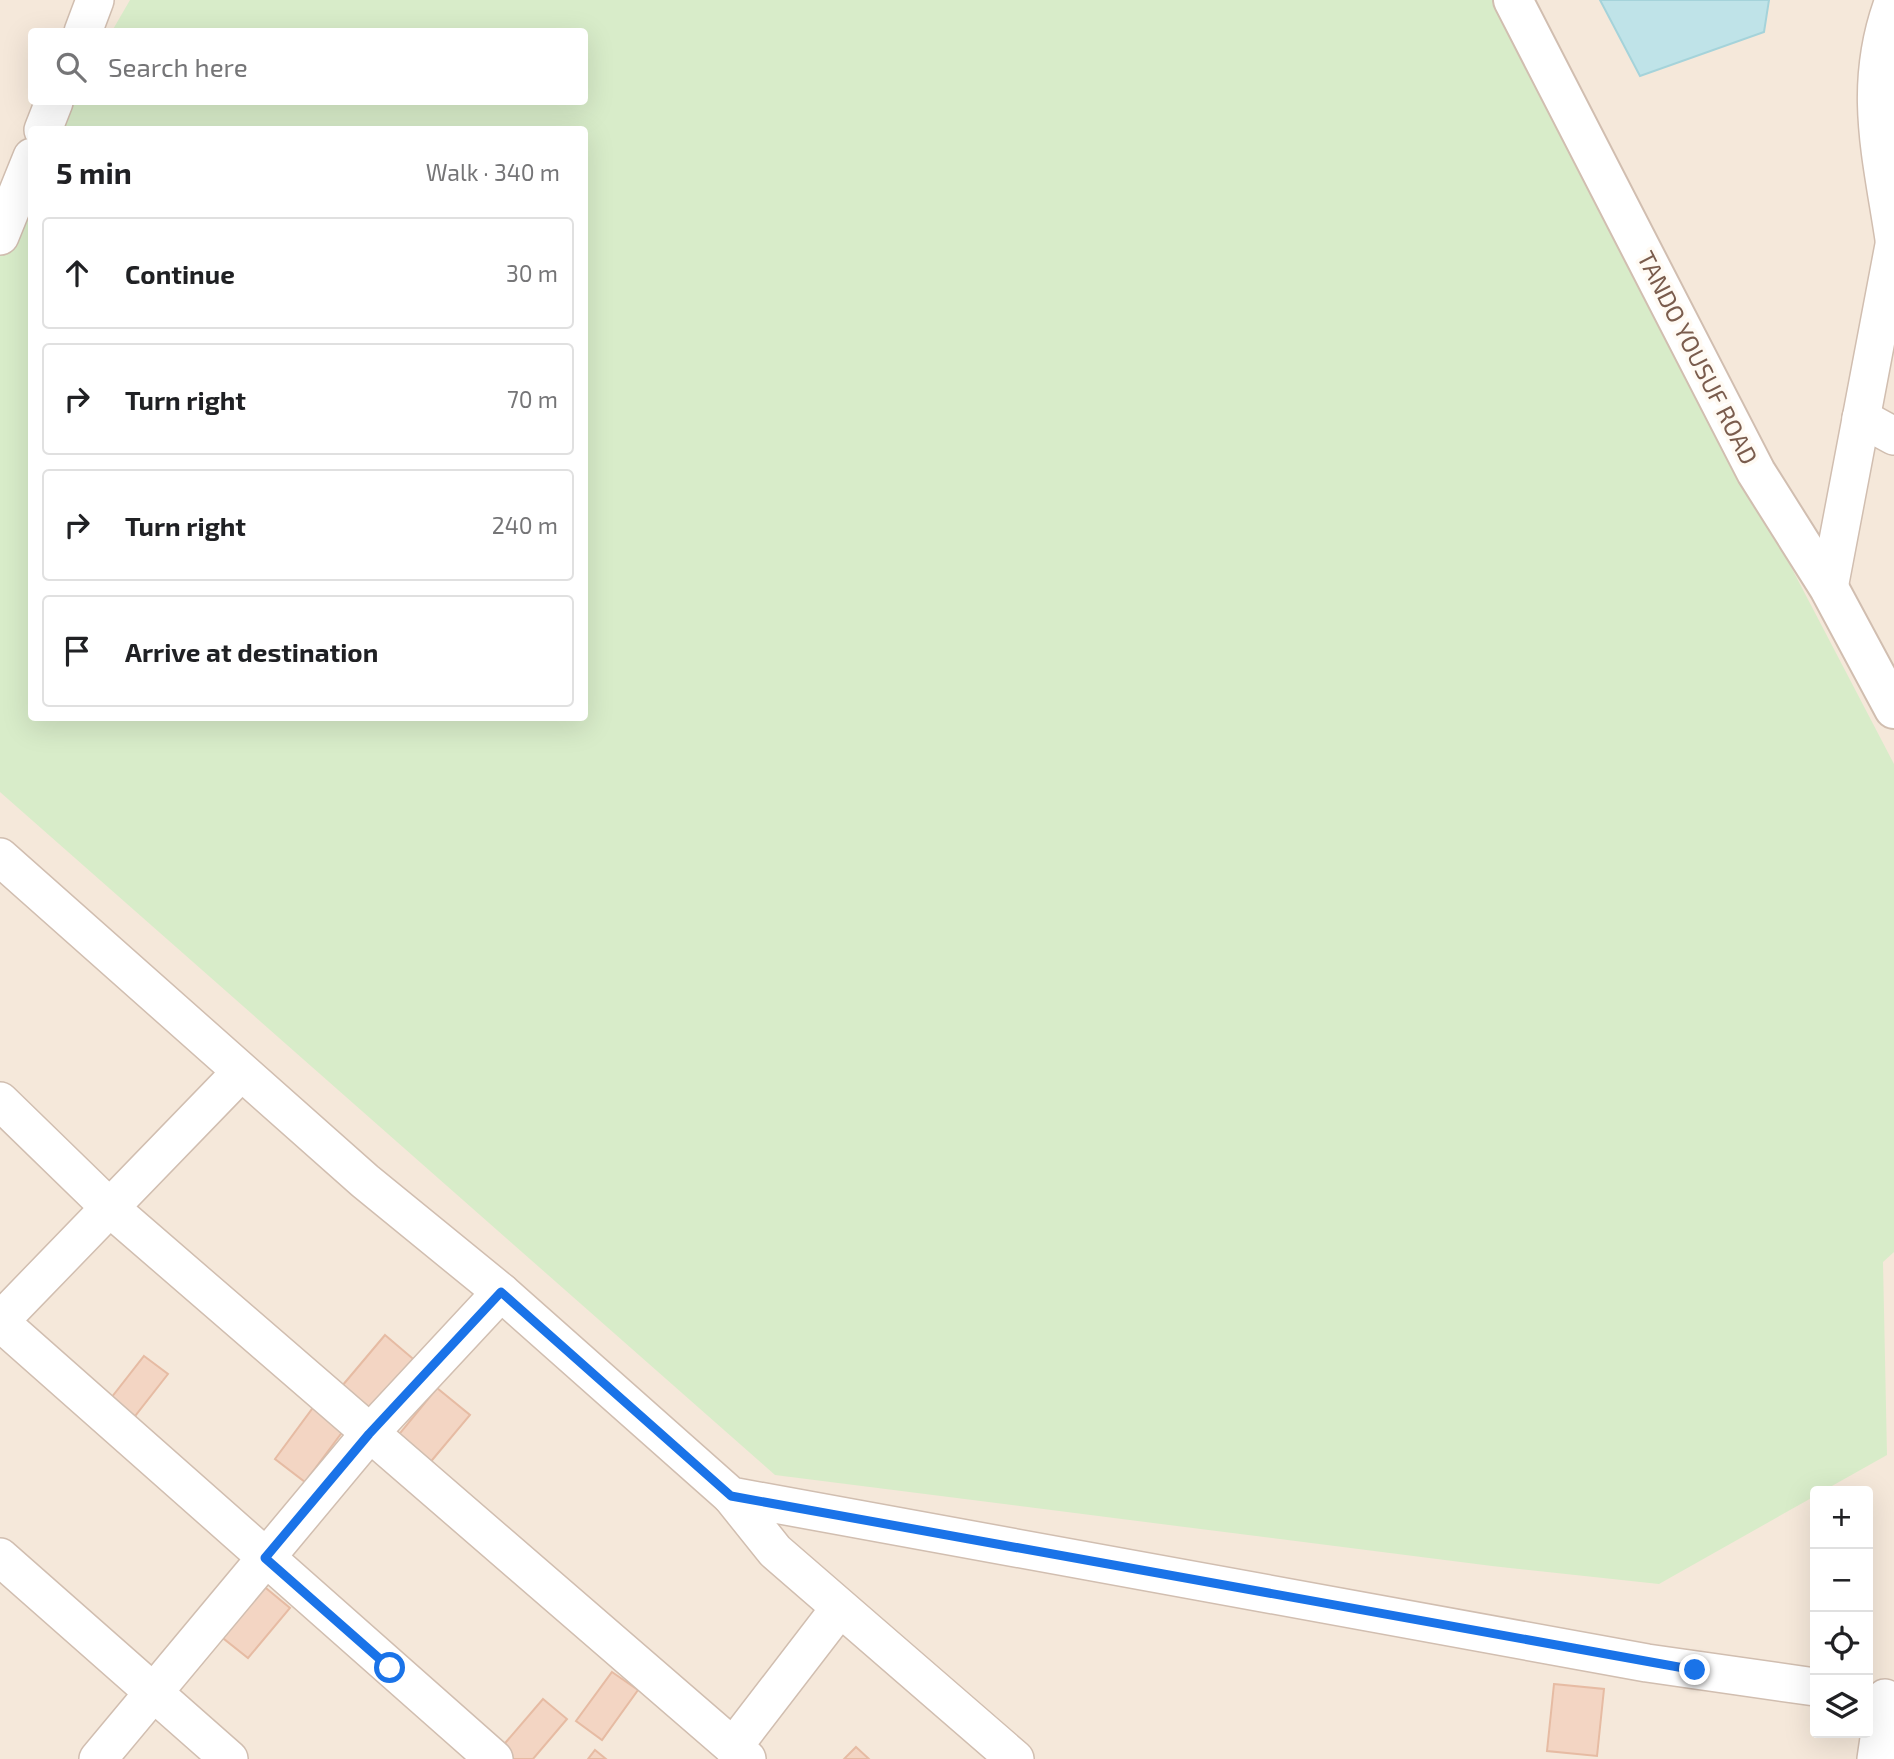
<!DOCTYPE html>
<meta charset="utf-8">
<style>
body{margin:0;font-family:"Exo 2",sans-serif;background:#f2f2f2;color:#202124}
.controls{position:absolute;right:21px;bottom:21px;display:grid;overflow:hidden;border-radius:7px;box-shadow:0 7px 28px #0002}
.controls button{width:63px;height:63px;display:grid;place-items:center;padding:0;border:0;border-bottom:2px solid #e0e0e0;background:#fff;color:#202124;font:35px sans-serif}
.stop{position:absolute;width:21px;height:21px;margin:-16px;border:5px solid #1a73e8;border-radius:50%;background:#fff}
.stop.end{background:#1a73e8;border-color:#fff;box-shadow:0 2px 7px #0008}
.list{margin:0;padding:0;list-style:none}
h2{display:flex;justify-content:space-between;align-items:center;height:91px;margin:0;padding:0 28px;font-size:30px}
h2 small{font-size:23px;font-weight:400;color:#757577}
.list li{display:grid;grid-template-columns:46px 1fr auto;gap:21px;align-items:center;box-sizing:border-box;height:112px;margin:0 14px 14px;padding:0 14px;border:2px solid #e0e0e0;border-radius:7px}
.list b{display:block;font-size:26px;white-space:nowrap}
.list em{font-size:23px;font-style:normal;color:#757577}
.icon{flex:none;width:38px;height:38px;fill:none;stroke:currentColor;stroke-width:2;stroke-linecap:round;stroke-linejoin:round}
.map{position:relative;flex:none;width:1894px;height:1759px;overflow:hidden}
.search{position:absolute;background:#fff;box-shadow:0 7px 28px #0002;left:28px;top:28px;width:560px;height:77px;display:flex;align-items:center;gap:18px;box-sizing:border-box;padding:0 24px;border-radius:7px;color:#757577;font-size:26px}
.panel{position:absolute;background:#fff;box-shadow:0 7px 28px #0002;left:28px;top:126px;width:560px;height:595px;border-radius:7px}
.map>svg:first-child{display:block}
</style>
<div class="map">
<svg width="1894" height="1759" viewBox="0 0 1894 1759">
<rect width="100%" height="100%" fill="#fdf6ec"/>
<path fill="#f5e8da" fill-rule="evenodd" d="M0 0H1894V1759H0ZM32 32H584V102H32ZM32 130H584V718H32ZM1815 1491H1868V1733H1815Z"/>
<path fill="#d8ecc9" d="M130 0H1495L1894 764V1252L1883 1262 1887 1455 1823 1491H1815V1496L1659 1584 1492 1566 775 1475 0 792V239L31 172 32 718H584V130L56 129 72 102H584V32L112 31Z"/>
<path fill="#bfe3e8" stroke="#a5d3da" stroke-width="2" d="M1600 0H1769L1764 32 1640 76Z"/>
<g fill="#f3d5c3" stroke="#e6bba3" stroke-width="2">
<path d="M385 1335 418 1363 375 1414 342 1386Z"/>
<path d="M144 1356 168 1374 128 1425 104 1407Z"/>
<path d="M437 1388 470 1415 428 1465 396 1438Z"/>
<path d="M315 1405 346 1427 305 1482 275 1459Z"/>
<path d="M261 1584 290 1608 248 1658 219 1635Z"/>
<path d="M612 1672 638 1690 602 1740 576 1721Z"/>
<path d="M1554 1684 1604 1689 1597 1756 1547 1751Z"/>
<path d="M543 1699 567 1719 533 1759H511L500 1749Z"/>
<path d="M856 1747 869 1759H844Z"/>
<path d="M595 1750 606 1759H588Z"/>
</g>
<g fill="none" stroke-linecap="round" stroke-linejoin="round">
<g stroke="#d1beb0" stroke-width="40">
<g id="minor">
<path d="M1894 0C1862 85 1881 153 1894 239"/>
<path d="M83 32 95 0"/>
<path d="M43 130 54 102"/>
<path d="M0 236 32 157"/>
<path d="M1861 418 1894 436"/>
<path d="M1829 588 1894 245"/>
<path d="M0 857 365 1181 501 1292 731 1496 1647 1663 1815 1687"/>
<path d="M0 1101 110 1208 747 1759"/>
<path d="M0 1321 241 1072"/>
<path d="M0 1322 494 1759"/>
<path d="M731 1496 775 1551 1015 1759"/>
<path d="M0 1557 229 1759"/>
<path d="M733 1747 839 1609"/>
<path d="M98 1759 369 1434 501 1292"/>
<path d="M1876 1759 1885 1698"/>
</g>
</g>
<g stroke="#d1beb0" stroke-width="42">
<path id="tertiary" d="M1513 0 1756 472 1829 588 1894 709"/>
</g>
<use href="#minor" stroke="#fff" stroke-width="37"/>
<use href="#tertiary" stroke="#fff" stroke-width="38"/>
</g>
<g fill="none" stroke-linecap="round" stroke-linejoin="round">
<path stroke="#1a73e8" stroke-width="9" d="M390 1668 265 1558 369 1434 501 1292 731 1496 1695 1670"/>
</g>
<g text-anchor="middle" stroke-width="7" stroke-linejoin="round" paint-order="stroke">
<g font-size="24" fill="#7a5c4d" stroke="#fffaf3">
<text transform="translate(1697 358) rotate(63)" y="8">TANDO YOUSUF ROAD</text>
</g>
</g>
</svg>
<div class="controls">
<button>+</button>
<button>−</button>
<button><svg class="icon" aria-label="locate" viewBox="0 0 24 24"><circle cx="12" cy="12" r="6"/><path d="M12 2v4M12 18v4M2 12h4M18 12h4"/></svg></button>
<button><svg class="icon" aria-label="layers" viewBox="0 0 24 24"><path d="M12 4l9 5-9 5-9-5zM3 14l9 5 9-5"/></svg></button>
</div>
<div class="stop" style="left:390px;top:1668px"></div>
<div class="stop end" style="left:1695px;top:1670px"></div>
<div class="search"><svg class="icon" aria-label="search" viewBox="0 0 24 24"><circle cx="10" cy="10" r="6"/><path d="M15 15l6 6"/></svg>Search here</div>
<section class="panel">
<h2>5 min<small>Walk · 340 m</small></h2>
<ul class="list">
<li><svg class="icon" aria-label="ahead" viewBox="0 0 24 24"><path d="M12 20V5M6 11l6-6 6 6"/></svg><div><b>Continue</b></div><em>30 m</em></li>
<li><svg class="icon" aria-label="right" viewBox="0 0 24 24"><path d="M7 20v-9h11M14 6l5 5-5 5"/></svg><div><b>Turn right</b></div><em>70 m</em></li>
<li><svg class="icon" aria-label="right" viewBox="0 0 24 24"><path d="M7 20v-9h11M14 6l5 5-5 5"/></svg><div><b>Turn right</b></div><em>240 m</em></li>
<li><svg class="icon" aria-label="arrive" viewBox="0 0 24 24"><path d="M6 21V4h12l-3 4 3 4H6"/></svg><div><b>Arrive at destination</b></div></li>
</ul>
</section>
</div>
